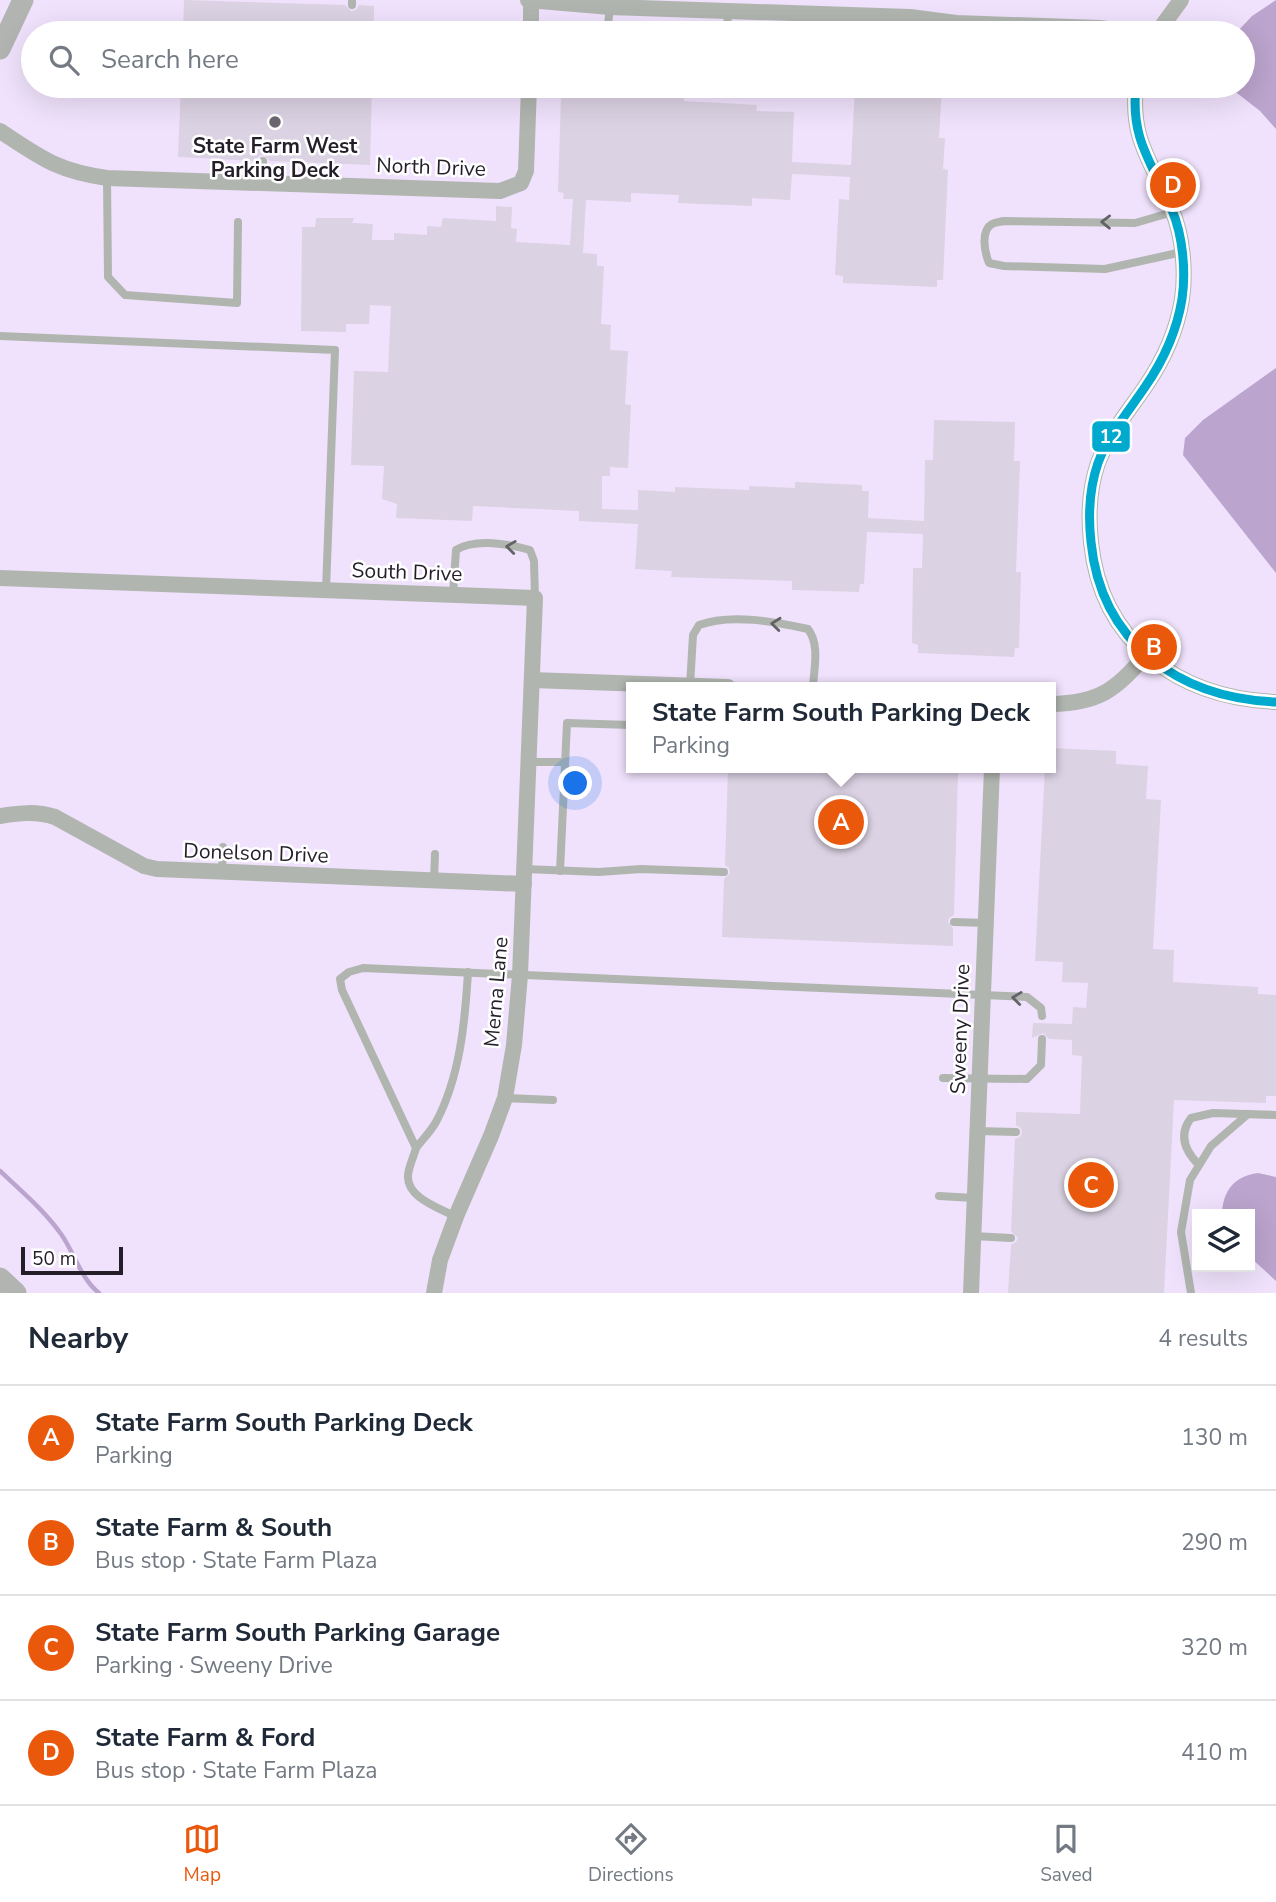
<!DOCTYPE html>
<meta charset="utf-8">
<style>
body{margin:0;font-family:"Nunito Sans",sans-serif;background:#f6f6f7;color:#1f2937}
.controls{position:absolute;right:21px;bottom:21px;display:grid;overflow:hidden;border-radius:0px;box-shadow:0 7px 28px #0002}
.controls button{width:63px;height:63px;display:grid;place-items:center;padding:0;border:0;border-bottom:2px solid #e0e1e3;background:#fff;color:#1f2937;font:35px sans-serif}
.scale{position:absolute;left:21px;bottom:18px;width:102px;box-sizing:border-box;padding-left:7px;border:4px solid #241e29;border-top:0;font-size:19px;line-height:24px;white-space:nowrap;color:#241e29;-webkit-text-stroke:5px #fff;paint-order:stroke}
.you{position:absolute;left:576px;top:784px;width:24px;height:24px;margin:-18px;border:5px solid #fff;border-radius:50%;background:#1a73e8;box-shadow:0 0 0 10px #1a73e833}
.badge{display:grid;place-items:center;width:46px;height:46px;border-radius:50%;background:#ea580c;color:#fff;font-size:23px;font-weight:700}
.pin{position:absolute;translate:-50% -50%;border:4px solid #fff;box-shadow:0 2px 7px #0006}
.popup{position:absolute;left:626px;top:682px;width:430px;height:91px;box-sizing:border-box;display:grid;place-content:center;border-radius:0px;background:#fff;filter:drop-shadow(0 2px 5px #0005);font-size:23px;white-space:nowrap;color:#747a83}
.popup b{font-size:26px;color:#1f2937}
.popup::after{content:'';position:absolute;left:50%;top:100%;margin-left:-14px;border:14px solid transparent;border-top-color:#fff}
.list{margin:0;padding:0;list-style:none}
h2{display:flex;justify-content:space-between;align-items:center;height:91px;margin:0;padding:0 28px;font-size:30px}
h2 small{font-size:23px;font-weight:400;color:#747a83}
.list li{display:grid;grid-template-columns:46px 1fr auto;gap:21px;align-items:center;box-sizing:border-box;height:105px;padding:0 28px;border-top:2px solid #e0e1e3}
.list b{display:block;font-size:26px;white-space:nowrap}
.list p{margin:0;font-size:23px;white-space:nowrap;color:#747a83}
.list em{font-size:23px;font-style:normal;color:#747a83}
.icon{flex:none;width:38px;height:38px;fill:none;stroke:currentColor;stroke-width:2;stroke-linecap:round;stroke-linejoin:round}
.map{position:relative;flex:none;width:1276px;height:1293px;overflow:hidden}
.search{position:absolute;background:#fff;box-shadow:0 7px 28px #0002;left:21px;right:21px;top:21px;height:77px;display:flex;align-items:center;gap:18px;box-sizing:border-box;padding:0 24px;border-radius:38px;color:#747a83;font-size:26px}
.sheet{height:511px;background:#fff}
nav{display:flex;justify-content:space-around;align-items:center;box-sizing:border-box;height:98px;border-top:2px solid #e0e1e3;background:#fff;font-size:19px;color:#747a83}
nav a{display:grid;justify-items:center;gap:4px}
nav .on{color:#ea580c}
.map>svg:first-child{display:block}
</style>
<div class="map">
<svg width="1276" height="1293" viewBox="0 0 1276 1293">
<rect width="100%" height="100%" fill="#f2ebf8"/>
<path fill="#f0e2fc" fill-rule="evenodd" d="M0 0H1276V1293H0ZM33 33H1243V86H33ZM631 687H1051V768H631ZM1197 1214H1250V1267H1197Z"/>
<g fill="#bba4cd">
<path d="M1276 0V129L1260 111 1228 86H1243V33H1236L1252 16Z"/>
<path d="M1276 368V573L1183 455 1185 438 1203 420Z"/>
<path d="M1258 1173 1276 1177V1281L1250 1257V1214H1222C1223 1191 1234 1176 1258 1173Z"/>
</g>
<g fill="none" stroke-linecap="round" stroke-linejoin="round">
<path stroke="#bba4cd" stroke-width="4.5" d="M0 1171C21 1191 44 1210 61 1234 74 1252 81 1279 99 1293"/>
</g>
<g fill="#dbd2e3">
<path d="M184 0 345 5 351 11 356 10 359 5 374 6V33H183Z"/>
<path d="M181 86H372L370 165 270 161 264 155 259 156 256 161 178 157Z"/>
<path d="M624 86H685L684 101 757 105 756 111 794 112 792 162 851 165 855 86H942L939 138H945L943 169 948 170 943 280H937V287L843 283V276L835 275 839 199 849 200 850 177 792 174 790 200 752 198V206L678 203 679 195 656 194 631 193V202L586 200 583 253 597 254V266H604L601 324 611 325 610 350 628 351 625 404 631 405 628 468 610 467V476H602V509L638 510V490L675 492V487L749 490V486L795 488V482L862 485V491H869L868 518 924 521 925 460H933L934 420 1015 422 1014 461H1020L1016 572H1021L1019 648H1015L1014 657 918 653V645L912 643 913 568H922L923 534 867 532 864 584H860L859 592 792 590V581L671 577 672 571 635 569 638 524 579 521V511L473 506 472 521 396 518 397 504 382 499 384 466 351 465 354 371 388 372 391 306 370 305 369 324H346V332L301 331 302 227H315L316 218H354L352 223 373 224 372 240H394V233L427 235V226L441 227 443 218 496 221V206L512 207 511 228 517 229 516 242 570 245 573 199H563L564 193 558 192 561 97H568V92L624 93Z"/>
<path d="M1051 748 1116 751V764L1148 766 1146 799 1161 800 1153 949 1174 950 1173 982 1258 987V994L1276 995V1096H1266V1103L1174 1100 1164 1293H1008L1011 1245 1016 1242 1018 1238 1011 1231 1015 1139 1020 1137 1022 1133 1021 1128 1016 1125V1112L1080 1114 1082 1056 1072 1055V1040L1049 1039 1043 1033 1032 1038 1033 1023 1072 1024 1073 1007 1086 1008 1088 983 1062 982 1063 962 1035 961 1045 768H1051Z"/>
<path d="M728 768H831L958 772 954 915 949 918 948 922 953 928V946L722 937 724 879 730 873 729 868 725 865Z"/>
</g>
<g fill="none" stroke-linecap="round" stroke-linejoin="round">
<g stroke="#b1b5b0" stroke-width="8">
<path d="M352 5V0"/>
<path d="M607 33 610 7"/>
<path d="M727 33 728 10"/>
<path d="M107 178 108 277 125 295 237 303 238 222"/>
<path d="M263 183V161"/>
<path d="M1173 212 1135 223 1004 221C1000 222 996 222 992 224 980 231 985 253 989 263L1004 266 1105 269 1182 252"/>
<path d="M0 336 335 350 326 590"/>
<path d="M453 595 456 550C475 538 509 544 530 550L534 561 535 598"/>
<path d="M690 686 693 635 699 625C731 613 776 622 808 629 820 645 814 668 813 687"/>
<path d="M529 762H565"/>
<path d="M525 869 599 872 641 869 724 872"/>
<path d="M222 871 223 847"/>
<path d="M560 871 567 723 631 725"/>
<path d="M434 881 435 854"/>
<path d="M954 922 986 923"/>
<path d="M943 1078 1027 1079 1041 1065 1042 1039"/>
<path d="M505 1098 553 1100"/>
<path d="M977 1131 1016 1132"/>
<path d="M416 1148C423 1139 431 1131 436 1122 460 1077 465 1022 468 972"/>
<path d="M1199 1165C1185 1151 1178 1135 1191 1118L1213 1113 1276 1115"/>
<path d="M939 1196 974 1198"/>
<path d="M456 1217C440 1208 406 1198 408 1175 409 1166 414 1156 416 1148L342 990 340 979 349 972 363 968 1027 997 1041 1008 1042 1016"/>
<path d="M973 1236 1011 1238"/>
<path d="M1191 1293 1181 1232 1190 1180 1211 1146 1248 1114"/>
</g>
<g stroke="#b1b5b0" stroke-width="16">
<path d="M528 0 610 7 910 17 956 23 1100 28 1130 33"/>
<path d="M531 33V0"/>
<path d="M1157 33 1181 0"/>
<path d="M1136 86C1130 141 1153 163 1172 210 1183 236 1186 272 1182 299 1177 330 1163 361 1145 387 1128 412 1109 434 1098 463 1089 489 1088 515 1091 542 1101 643 1179 698 1276 702"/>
<path d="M0 131C41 158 57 171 107 178L500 191 521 183 526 171 529 86"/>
<path d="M0 578 535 598 520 975 514 1045 505 1098 491 1136 457 1214 440 1260 434 1293"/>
<path d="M532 680 728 687"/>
<path d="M1051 704C1100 703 1115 690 1146 655"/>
<path d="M0 816C20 813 36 811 55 817L144 866 157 869 524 884"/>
<path d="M971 1293 992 768"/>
</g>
<g stroke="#b1b4b1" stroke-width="21">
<path d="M0 49 23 0"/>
<path d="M0 1278 16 1293"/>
</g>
<g stroke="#fff" stroke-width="14">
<path id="bus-1" d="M1136 86C1130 141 1153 163 1172 210 1183 236 1186 272 1182 299 1177 330 1163 361 1145 387 1128 412 1109 434 1098 463 1089 489 1088 515 1091 542 1101 643 1179 698 1276 702"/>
</g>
<use href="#bus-1" stroke="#00a9ce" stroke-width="9"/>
</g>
<defs><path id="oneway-chevron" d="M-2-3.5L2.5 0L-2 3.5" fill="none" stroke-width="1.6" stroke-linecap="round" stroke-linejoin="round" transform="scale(1.75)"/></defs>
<g stroke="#636266">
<use href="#oneway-chevron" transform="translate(1106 222) rotate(-179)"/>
<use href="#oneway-chevron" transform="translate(511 547) rotate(-173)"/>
<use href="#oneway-chevron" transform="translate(776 624) rotate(-174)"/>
<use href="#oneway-chevron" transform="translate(1017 998) rotate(-173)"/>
</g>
<circle fill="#6c6671" stroke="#fff" stroke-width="2.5" cx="275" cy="122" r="7"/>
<g text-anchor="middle" stroke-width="5" stroke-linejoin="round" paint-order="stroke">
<g font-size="21" font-weight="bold" fill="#241e29" stroke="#fff">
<text x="275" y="153">State Farm West<tspan x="275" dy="24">Parking Deck</tspan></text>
</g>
<g font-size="21" fill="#241e29" stroke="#fff">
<text transform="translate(431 167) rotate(2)" y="7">North Drive</text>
<text transform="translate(407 572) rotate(2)" y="7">South Drive</text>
<text transform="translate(256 853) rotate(2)" y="7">Donelson Drive</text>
<text transform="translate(496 992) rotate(-85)" y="7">Merna Lane</text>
<text transform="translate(960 1029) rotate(-88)" y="7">Sweeny Drive</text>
</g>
</g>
<rect stroke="#fff" stroke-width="2.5" x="1091" y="420" width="40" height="33" rx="7" fill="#00a9ce"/>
<g font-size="19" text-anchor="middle" font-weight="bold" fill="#fff">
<text x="1111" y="443">12</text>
</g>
</svg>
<div class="controls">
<button><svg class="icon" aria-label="layers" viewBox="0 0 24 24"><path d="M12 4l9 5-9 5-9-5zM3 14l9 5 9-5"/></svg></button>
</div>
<div class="scale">50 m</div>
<div class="you"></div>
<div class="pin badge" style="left:841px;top:822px">A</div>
<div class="popup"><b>State Farm South Parking Deck</b>Parking</div>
<div class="pin badge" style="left:1154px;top:647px">B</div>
<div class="pin badge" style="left:1091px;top:1185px">C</div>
<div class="pin badge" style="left:1173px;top:185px">D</div>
<div class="search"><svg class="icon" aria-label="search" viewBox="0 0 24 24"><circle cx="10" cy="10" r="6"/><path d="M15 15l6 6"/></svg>Search here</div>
</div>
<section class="sheet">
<h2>Nearby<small>4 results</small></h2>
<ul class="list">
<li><span class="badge">A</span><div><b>State Farm South Parking Deck</b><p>Parking</p></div><em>130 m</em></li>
<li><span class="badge">B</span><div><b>State Farm &amp; South</b><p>Bus stop · State Farm Plaza</p></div><em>290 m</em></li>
<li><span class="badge">C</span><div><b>State Farm South Parking Garage</b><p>Parking · Sweeny Drive</p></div><em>320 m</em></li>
<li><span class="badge">D</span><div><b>State Farm &amp; Ford</b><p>Bus stop · State Farm Plaza</p></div><em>410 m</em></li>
</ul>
</section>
<nav>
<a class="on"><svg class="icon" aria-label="map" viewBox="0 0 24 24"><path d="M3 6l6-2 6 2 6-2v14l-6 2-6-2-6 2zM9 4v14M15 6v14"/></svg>Map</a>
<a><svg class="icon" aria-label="directions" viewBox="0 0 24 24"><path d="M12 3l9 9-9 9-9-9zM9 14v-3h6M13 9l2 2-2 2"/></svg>Directions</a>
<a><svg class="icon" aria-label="saved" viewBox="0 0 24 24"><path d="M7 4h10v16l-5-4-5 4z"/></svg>Saved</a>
</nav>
